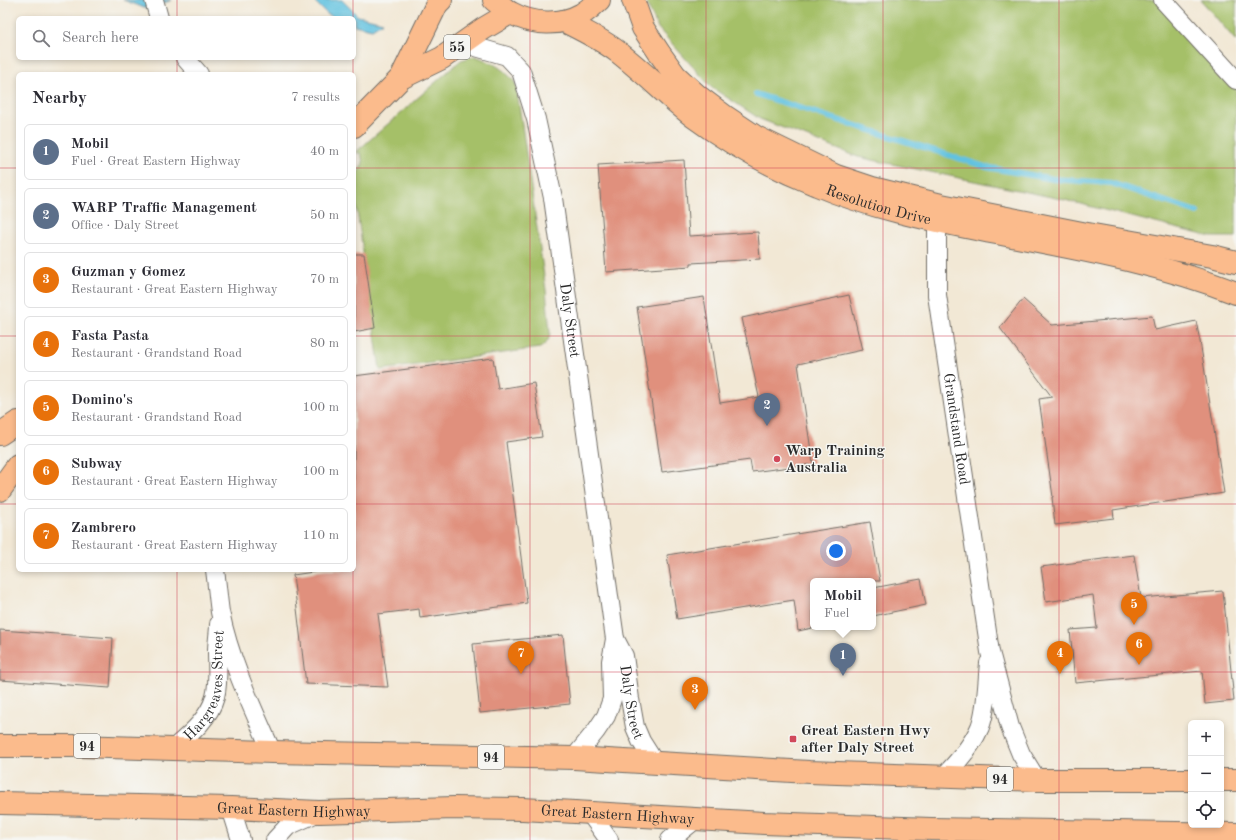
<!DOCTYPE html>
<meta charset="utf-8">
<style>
body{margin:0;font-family:"Old Standard TT",serif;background:#f2f2f3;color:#2b2b33}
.controls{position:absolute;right:12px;bottom:12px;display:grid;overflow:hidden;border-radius:6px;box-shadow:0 2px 6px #0003}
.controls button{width:36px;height:36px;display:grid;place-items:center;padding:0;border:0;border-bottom:1px solid #e1e1e2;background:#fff;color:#2b2b33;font:20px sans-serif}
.you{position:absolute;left:836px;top:551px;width:14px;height:14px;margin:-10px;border:3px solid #fff;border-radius:50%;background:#1a73e8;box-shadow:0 0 0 6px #1a73e833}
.badge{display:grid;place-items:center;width:26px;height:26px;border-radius:50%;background:#b45309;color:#fff;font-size:13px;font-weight:700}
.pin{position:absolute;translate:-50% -33px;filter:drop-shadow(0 1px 2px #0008)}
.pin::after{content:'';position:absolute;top:21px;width:14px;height:12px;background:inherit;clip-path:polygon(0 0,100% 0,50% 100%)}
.popup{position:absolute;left:810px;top:578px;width:66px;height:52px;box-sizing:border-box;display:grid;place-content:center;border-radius:6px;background:#fff;filter:drop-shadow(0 1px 3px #0005);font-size:13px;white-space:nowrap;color:#7c7c81}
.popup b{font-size:15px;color:#2b2b33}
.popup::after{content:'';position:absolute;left:50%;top:100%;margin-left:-8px;border:8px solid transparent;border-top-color:#fff}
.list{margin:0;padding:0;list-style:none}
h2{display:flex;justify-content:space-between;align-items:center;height:52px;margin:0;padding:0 16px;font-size:17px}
h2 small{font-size:13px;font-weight:400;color:#7c7c81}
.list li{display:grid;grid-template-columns:26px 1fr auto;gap:12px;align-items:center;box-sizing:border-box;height:56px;margin:0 8px 8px;padding:0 8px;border:1px solid #e1e1e2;border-radius:6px}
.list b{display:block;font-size:15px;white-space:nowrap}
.list p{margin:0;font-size:13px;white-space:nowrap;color:#7c7c81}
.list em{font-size:13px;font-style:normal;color:#7c7c81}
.icon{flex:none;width:22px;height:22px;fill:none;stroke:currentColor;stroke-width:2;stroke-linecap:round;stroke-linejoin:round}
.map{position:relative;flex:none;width:1236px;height:840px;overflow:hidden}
.search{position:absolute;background:#fff;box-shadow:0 2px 6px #0003;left:16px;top:16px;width:340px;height:44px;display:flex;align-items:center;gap:10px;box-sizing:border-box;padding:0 14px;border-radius:6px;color:#7c7c81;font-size:15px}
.panel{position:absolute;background:#fff;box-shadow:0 2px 6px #0003;left:16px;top:72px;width:340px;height:500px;border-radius:6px}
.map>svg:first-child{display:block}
</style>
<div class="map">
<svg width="1236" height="840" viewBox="0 0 1236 840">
<rect width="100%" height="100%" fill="#f6f6f2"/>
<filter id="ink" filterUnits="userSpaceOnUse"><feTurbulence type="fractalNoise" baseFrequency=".025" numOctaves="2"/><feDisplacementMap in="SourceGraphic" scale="8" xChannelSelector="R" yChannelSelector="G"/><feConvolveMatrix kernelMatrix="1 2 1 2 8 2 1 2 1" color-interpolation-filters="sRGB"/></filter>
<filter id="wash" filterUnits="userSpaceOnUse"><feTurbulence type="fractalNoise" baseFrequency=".012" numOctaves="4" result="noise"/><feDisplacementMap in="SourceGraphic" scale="16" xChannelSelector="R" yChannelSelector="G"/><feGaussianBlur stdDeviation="0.9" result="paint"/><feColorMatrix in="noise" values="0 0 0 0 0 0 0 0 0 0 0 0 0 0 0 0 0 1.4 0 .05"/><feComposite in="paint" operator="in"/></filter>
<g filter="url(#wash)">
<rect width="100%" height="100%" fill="#f2e8d5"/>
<g fill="#a5c067" stroke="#687649">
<path d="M645 0H1159L1236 89V237H1211L1061 199 858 157 760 119 711 87 658 28Z"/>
<path d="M1201 0H1236V41Z"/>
<path d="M475 56C492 62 505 69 516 84L546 290 550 333C549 341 546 344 540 348L380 370 354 190V180L363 163 361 154 356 152 461 60Z"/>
</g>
<g fill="#62c2e0" stroke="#467686">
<path d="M123 0H172L147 9Z"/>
<path d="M313 0H342L358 16 383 22 372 29 354 25V18H335L326 13Z"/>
</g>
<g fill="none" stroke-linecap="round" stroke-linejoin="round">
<path stroke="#62c2e0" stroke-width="6" d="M756 94 986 167 1053 179 1111 183 1197 212"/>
</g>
<g id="blocks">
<g fill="#e0907d">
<path d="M684 160 689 236 758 232 760 259 691 263V266L606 272 598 165Z"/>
<path d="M354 254H364L375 328 354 332Z"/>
<path d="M849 295 862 350 798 364 813 464 752 472 750 460 662 472 637 307 704 297 720 403 759 397 742 318Z"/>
<path d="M1023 299 1052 325 1152 316 1155 330 1196 321 1200 341 1224 493 1113 510 1114 518 1055 525 1052 497H1053L1039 399 1052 397 1000 328Z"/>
<path d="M493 358 498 389 534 383 542 437 506 442 527 603 420 618 419 609 378 614 388 687 306 684 293 575 327 570H354V376Z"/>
<path d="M870 522 880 581H813V628L798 631 794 600 677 619 667 555Z"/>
<path d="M1134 555 1141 598 1223 591 1234 701 1205 704 1202 671 1075 683 1070 630 1097 628 1093 595 1046 602 1041 567Z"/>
<path d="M921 579 926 605 873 616V588Z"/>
<path d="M0 630 113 638 110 688 0 680Z"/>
<path d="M563 635 570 704 480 713 473 644Z"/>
</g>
</g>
</g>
<g filter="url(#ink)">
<use href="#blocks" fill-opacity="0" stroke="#716d66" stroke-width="1"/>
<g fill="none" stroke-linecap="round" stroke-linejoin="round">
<g stroke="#716d66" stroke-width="20">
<g id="minor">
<path d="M154 0 159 18"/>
<path d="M1163 0 1236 80"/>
<path id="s1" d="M462 43 507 56 521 71 536 119 553 198 615 639 611 661 612 699 606 716 596 731 574 758"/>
<path d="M185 58 199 74"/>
<path id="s2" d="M941 208 937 221V295L990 652 1010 727 1021 754 1037 780"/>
<path d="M215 570C217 584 218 598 220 612 230 661 252 707 272 752"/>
<path id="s3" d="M615 639 624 656 630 699 635 727 641 741 655 763"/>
<path id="s4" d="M173 749C189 735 209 719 215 697 219 682 217 667 217 651 217 642 219 633 219 624"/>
<path d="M943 777C958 762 972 746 980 727 987 709 987 682 989 663"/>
<path d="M231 808 241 840"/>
<path d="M589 812 609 840"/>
<path d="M275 840 288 826 319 812"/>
<path d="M670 840 696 819"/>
</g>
</g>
<g stroke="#716d66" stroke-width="24">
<g id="primary">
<path d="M494 0C500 4 505 10 511 13 533 25 561 26 582 14 588 10 594 5 599 0"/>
<path d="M633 0 643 28 660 54 675 75 698 96 726 117 756 137 836 176 872 188 941 205 1082 233 1212 256 1236 262"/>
<path id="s5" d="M564 21C582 30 601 39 618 52 644 72 668 97 694 117 732 145 774 168 817 185 869 207 926 219 981 230 1067 247 1154 261 1236 293"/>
<path d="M401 78 437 4 441 0"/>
<path d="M354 126 401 78 442 58 483 29 510 13"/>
<path d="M0 434 18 422"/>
<path d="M0 490 18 465"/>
</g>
</g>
<g stroke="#716d66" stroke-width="24">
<g id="trunk">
<path d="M0 746H77L272 752 574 758 809 772 1037 780H1191"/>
<path d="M1221 780H1236"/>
<path id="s6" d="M0 803 231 808 319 812 454 808 523 809 764 823 931 829 1236 834"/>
</g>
</g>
<use href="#minor" stroke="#fff" stroke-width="18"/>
<use href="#primary" stroke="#fbbb8c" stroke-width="22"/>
<use href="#trunk" stroke="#fbbb8c" stroke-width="22"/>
</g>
</g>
<path fill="none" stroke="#d1495b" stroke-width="1" stroke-opacity="0.55" d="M177 0V18M353 0V18M530 0V840M706 0V840M883 0V840M1059 0V840M177 58V74M353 58V74M0 168H18M354 168H1236M0 336H18M354 336H1236M0 504H18M354 504H1236M177 570V840M353 570V840M0 672H1236"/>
<g fill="#d1495b" stroke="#f6f6f2" stroke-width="1.5">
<circle cx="777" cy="459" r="4"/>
<rect x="789" y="735" width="8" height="8" rx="2"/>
</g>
<g text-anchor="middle" stroke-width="3" stroke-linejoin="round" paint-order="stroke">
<g fill="#f6f6f2" stroke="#686867" stroke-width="1">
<rect x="444" y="35" width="26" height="24" rx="3"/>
<rect x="74" y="734" width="26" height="24" rx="3"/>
<rect x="478" y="745" width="26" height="24" rx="3"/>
<rect x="987" y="767" width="26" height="24" rx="3"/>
</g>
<g font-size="14" font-weight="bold" fill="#2b2b2b">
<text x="457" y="52">55</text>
<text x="87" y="751">94</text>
<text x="491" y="762">94</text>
<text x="1000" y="784">94</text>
</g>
<g font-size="15" fill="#2b2b2b" stroke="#f6f6f2">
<text dy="5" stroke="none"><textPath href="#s5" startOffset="368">Resolution Drive</textPath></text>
<text dy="5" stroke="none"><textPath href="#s1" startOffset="322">Daly Street</textPath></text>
<text dy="5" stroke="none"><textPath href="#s2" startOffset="223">Grandstand Road</textPath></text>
<text dy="5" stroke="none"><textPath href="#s4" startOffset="76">Hargreaves Street</textPath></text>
<text dy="5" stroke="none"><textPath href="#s3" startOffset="66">Daly Street</textPath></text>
<text dy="5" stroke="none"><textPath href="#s6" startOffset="294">Great Eastern Highway</textPath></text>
<text dy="5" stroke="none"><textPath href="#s6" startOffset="618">Great Eastern Highway</textPath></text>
</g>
<g font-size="15" font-weight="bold" fill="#2b2b2b" stroke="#f6f6f2" text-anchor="start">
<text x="785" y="455">Warp Training<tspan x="785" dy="17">Australia</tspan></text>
<text x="801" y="735">Great Eastern Hwy<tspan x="801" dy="17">after Daly Street</tspan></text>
</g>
</g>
</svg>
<div class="controls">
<button>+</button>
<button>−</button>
<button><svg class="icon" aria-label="locate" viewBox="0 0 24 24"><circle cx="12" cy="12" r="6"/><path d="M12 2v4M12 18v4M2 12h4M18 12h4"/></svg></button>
</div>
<div class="you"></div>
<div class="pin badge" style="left:843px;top:676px;background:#5c6f8a">1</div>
<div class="popup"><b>Mobil</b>Fuel</div>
<div class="pin badge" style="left:767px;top:426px;background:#5c6f8a">2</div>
<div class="pin badge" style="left:695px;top:710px;background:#e8710a">3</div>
<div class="pin badge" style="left:1060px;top:674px;background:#e8710a">4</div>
<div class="pin badge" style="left:1134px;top:625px;background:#e8710a">5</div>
<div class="pin badge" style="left:1139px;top:665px;background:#e8710a">6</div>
<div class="pin badge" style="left:521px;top:674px;background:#e8710a">7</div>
<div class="search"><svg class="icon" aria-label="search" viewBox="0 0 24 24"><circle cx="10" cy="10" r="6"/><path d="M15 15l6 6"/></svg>Search here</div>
<section class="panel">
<h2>Nearby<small>7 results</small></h2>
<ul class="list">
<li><span class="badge" style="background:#5c6f8a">1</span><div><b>Mobil</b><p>Fuel · Great Eastern Highway</p></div><em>40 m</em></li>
<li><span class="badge" style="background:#5c6f8a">2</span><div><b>WARP Traffic Management</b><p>Office · Daly Street</p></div><em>50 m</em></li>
<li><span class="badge" style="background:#e8710a">3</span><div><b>Guzman y Gomez</b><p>Restaurant · Great Eastern Highway</p></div><em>70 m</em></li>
<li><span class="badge" style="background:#e8710a">4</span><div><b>Fasta Pasta</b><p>Restaurant · Grandstand Road</p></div><em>80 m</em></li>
<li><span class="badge" style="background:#e8710a">5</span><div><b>Domino's</b><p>Restaurant · Grandstand Road</p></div><em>100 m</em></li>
<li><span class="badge" style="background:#e8710a">6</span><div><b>Subway</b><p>Restaurant · Great Eastern Highway</p></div><em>100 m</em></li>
<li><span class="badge" style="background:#e8710a">7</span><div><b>Zambrero</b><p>Restaurant · Great Eastern Highway</p></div><em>110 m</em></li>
</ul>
</section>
</div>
